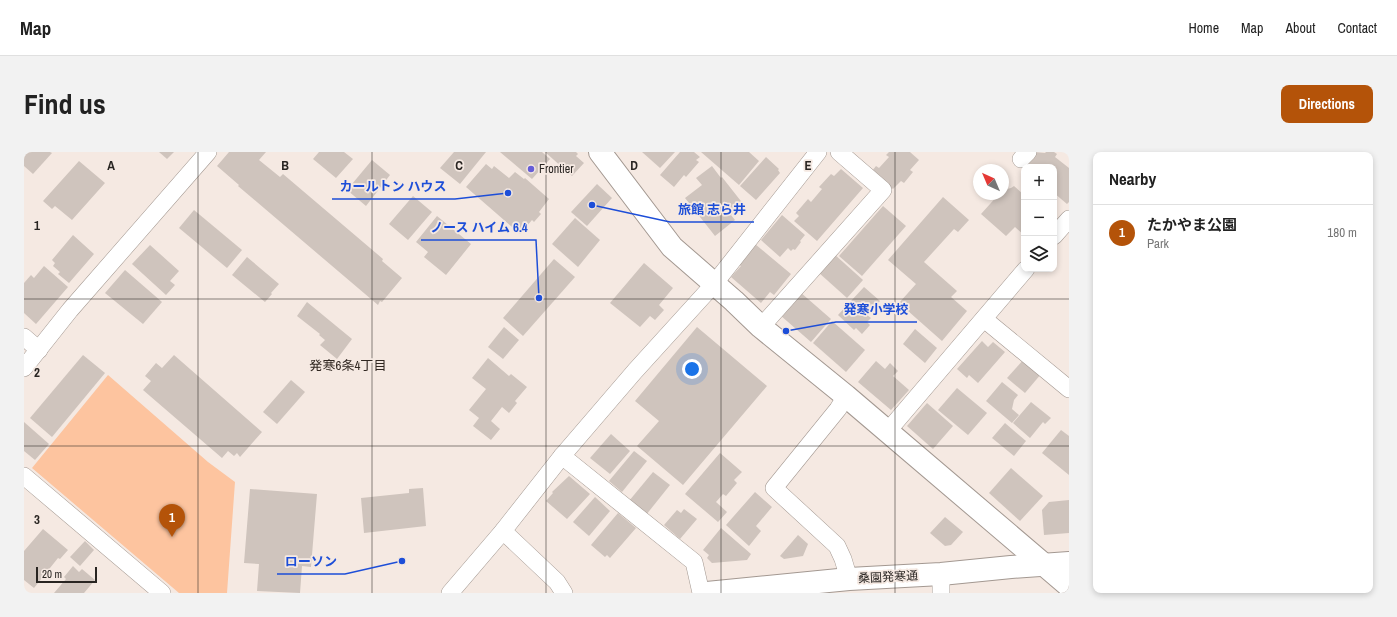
<!DOCTYPE html>
<meta charset="utf-8">
<style>
body{margin:0;font-family:"Archivo Narrow","Noto Sans JP",sans-serif;background:#f2f2f2;color:#222}
.controls{position:absolute;right:12px;top:12px;display:grid;overflow:hidden;border-radius:8px;box-shadow:0 2px 6px #0003}
.controls button{width:36px;height:36px;display:grid;place-items:center;padding:0;border:0;border-bottom:1px solid #e0e0e0;background:#fff;color:#222;font:20px sans-serif}
.compass{position:absolute;left:949px;top:12px;width:36px;height:36px;border-radius:50%;background:#fff;box-shadow:0 2px 6px #0003;rotate:316deg}
.scale{position:absolute;left:12px;bottom:10px;width:61px;box-sizing:border-box;padding-left:4px;border:2px solid #292522;border-top:0;font-size:11px;line-height:14px;white-space:nowrap;color:#292522;-webkit-text-stroke:3px #f5e9e2;paint-order:stroke}
.you{position:absolute;left:668px;top:217px;width:14px;height:14px;margin:-10px;border:3px solid #fff;border-radius:50%;background:#1a73e8;box-shadow:0 0 0 6px #1a73e833}
.badge{display:grid;place-items:center;width:26px;height:26px;border-radius:50%;background:#b45309;color:#fff;font-size:13px;font-weight:700}
.pin{position:absolute;translate:-50% -33px;filter:drop-shadow(0 1px 2px #0008)}
.pin::after{content:'';position:absolute;top:21px;width:14px;height:12px;background:inherit;clip-path:polygon(0 0,100% 0,50% 100%)}
.list{margin:0;padding:0;list-style:none}
h2{display:flex;justify-content:space-between;align-items:center;height:52px;margin:0;padding:0 16px;font-size:17px}
h2 small{font-size:13px;font-weight:400;color:#767676}
.list li{display:grid;grid-template-columns:26px 1fr auto;gap:12px;align-items:center;box-sizing:border-box;height:56px;padding:0 16px;border-top:1px solid #e0e0e0}
.list b{display:block;font-size:15px;white-space:nowrap}
.list p{margin:0;font-size:13px;white-space:nowrap;color:#767676}
.list em{font-size:13px;font-style:normal;color:#767676}
.icon{flex:none;width:22px;height:22px;fill:none;stroke:currentColor;stroke-width:2;stroke-linecap:round;stroke-linejoin:round}
.map{position:relative;flex:none;width:1045px;height:441px;overflow:hidden;border-radius:8px}
header{display:flex;align-items:center;gap:24px;box-sizing:border-box;height:56px;padding:0 20px;background:#fff;border-bottom:1px solid #e0e0e0}
header strong{font-size:19px}
nav{display:flex;gap:22px;margin-inline-start:auto;font-size:14px}
.intro{display:flex;align-items:center;justify-content:space-between;box-sizing:border-box;height:96px;padding:0 24px}
h1{margin:0;font-size:28px}
.button{padding:10px 18px;border-radius:8px;background:#b45309;color:#fff;font-size:14px;font-weight:700}
main{display:flex;gap:24px;padding:0 24px}
aside{flex:1;background:#fff;border-radius:8px;box-shadow:0 2px 6px #0003}
.map>svg:first-child{display:block}
</style>
<header>
<strong>Map</strong>
<nav><a>Home</a><a>Map</a><a>About</a><a>Contact</a></nav>
</header>
<div class="intro"><h1>Find us</h1><a class="button">Directions</a></div>
<main>
<div class="map">
<svg width="1045" height="441" viewBox="0 0 1045 441">
<rect width="100%" height="100%" fill="#f5e9e2"/>
<path fill="#fdc49f" d="M84 223 184 310 211 330 203 441H155L8 316Z"/>
<g fill="#cfc4bd">
<path d="M0 0H26L28 1 9 22 0 14Z"/>
<path d="M135 0H150L143 7Z"/>
<path d="M205 0H242L235 8 256 25 259 22 359 107 358 109 378 126 358 150 356 149 354 153 214 34 215 33 193 14Z"/>
<path d="M295 0H320L329 7 312 26 289 7Z"/>
<path d="M430 0H462L436 32 416 16Z"/>
<path d="M476 0H518L526 7 508 27Z"/>
<path d="M521 0H552L554 2 552 4 560 11 548 24Z"/>
<path d="M618 0H651L636 16Z"/>
<path d="M656 0H670L676 5 672 8 675 10 662 25 660 23 650 35 636 23Z"/>
<path d="M677 0H725L735 9 715 33Z"/>
<path d="M865 0H886L895 8 886 18 889 20 880 31 877 29 869 37 848 19 852 14 855 16 865 5 862 3Z"/>
<path d="M1010 0 1021 1 1022 0H1030L1033 2 1031 5 1045 16V50L1043 52 1030 41V15H999Z"/>
<path d="M742 5 755 17 754 18 756 21 732 48 716 34Z"/>
<path d="M348 8 366 23 342 54 323 38Z"/>
<path d="M55 9 81 31 48 68 31 54 28 57 19 49Z"/>
<path d="M462 12 468 17 470 14 485 26 491 20 500 27 501 26 525 47 515 60 517 62 510 70 508 68 496 82 442 35Z"/>
<path d="M688 14 697 26 698 25 720 53 707 63 711 68 691 84 661 46 678 33 672 26Z"/>
<path d="M817 17 839 36 793 89 770 69 775 64 772 61 784 47 787 50 798 37 795 35 807 22 810 24Z"/>
<path d="M573 32 588 46 563 74 547 60Z"/>
<path d="M990 34 1000 43V83L991 75 982 84 957 62 975 42H979V37L981 36 983 37 987 36Z"/>
<path d="M389 44 408 60 384 88 365 72Z"/>
<path d="M919 45 945 68 934 80 930 77 900 110 933 139 927 145 943 159 918 189 875 151 892 132 864 108Z"/>
<path d="M859 54 882 74 838 124 815 104Z"/>
<path d="M170 58 218 98 203 116 155 76Z"/>
<path d="M758 63 781 83 776 89 777 90 771 98 769 97 767 99 764 96 756 105 737 88Z"/>
<path d="M413 64 447 92 422 123 400 105 404 100 392 90Z"/>
<path d="M551 66 576 88 554 115 528 92Z"/>
<path d="M49 83 70 102 45 131 34 122 36 120 29 114 31 111 28 108Z"/>
<path d="M731 92 767 122 750 143 746 140 737 151 707 125 717 114 714 112Z"/>
<path d="M126 93 155 119 146 129 151 133 142 143 108 112Z"/>
<path d="M810 102 839 128 823 146 794 120Z"/>
<path d="M223 105 255 132 247 141 248 142 241 150 208 123Z"/>
<path d="M530 107 551 125 499 184 479 166Z"/>
<path d="M620 111 649 136 635 153 640 158 631 168 626 164 616 175 586 151Z"/>
<path d="M20 114 44 135 12 172 0 161V131L7 123 10 126Z"/>
<path d="M101 118 138 150 119 172 81 141Z"/>
<path d="M840 135 856 149 843 163 847 166 843 170 846 173 838 182 832 176 830 178 814 163Z"/>
<path d="M776 140 807 167 787 190 756 163Z"/>
<path d="M283 150 328 187 313 207 296 193 301 188 295 183 296 182 273 164Z"/>
<path d="M808 169 841 198 822 220 789 191Z"/>
<path d="M480 175 495 188 479 207 464 195Z"/>
<path d="M673 175 743 234 659 333 613 294 635 269 611 249Z"/>
<path d="M891 177 913 196 901 211 879 192Z"/>
<path d="M958 189 964 195 969 190 981 200 954 231 945 223 943 226 933 217Z"/>
<path d="M59 203 81 221 28 285 6 266Z"/>
<path d="M150 203 238 280 216 305 213 301 210 304 204 299 198 306 119 238 127 229 121 224 132 211 138 216Z"/>
<path d="M464 206 485 224 487 222 503 235 491 249 493 251 485 261 478 255 467 269 476 277 467 288 449 274 455 266 445 258 462 237 448 226Z"/>
<path d="M1000 207 1017 222 1001 241 983 226Z"/>
<path d="M852 209 861 217 866 211 874 219 869 224 885 238 867 258 834 230Z"/>
<path d="M267 228 281 240 253 272 239 260Z"/>
<path d="M978 230 994 243 990 248 988 257 995 263 988 271 962 249Z"/>
<path d="M933 236 963 261 944 283 914 258Z"/>
<path d="M1007 250 1027 266 1021 272 1019 270 1006 286 989 271Z"/>
<path d="M903 251 929 274 909 297 883 274Z"/>
<path d="M0 270 25 292 11 308 0 299Z"/>
<path d="M981 271 1002 289 990 304 968 286Z"/>
<path d="M1037 278 1045 284V323L1018 301Z"/>
<path d="M587 282 606 299 586 322 566 306Z"/>
<path d="M610 299 623 309 598 340 585 329Z"/>
<path d="M696 301 718 320 710 328 713 331 702 344 699 342 692 350 703 360 694 370 661 342Z"/>
<path d="M987 316 1019 344 996 369 965 341Z"/>
<path d="M629 320 646 333 622 363 605 349Z"/>
<path d="M545 324 566 342 543 367 522 349 529 341 528 340Z"/>
<path d="M399 336 402 374 340 381 337 346 385 341V337Z"/>
<path d="M226 337 293 342 287 415 278 414 276 441 233 439 235 412 220 411Z"/>
<path d="M731 340 748 355 732 374 737 379 725 394 702 373Z"/>
<path d="M571 345 586 359 565 384 549 370Z"/>
<path d="M1045 348V381L1020 383 1018 358 1025 350Z"/>
<path d="M660 357 673 367 656 387 640 373 653 358 657 361Z"/>
<path d="M594 361 612 376 586 406 583 403 581 405 567 393Z"/>
<path d="M921 365 939 380 927 393 921 394 906 381Z"/>
<path d="M697 376 727 402 723 408 688 411 683 406 685 403 679 398Z"/>
<path d="M19 377 44 398 36 407 34 406 10 436 0 428V399Z"/>
<path d="M774 383 784 392 779 404 760 407 756 404Z"/>
<path d="M61 389 70 398 56 414 46 405Z"/>
<path d="M49 414 55 420 58 417 71 428 60 441H30L42 427 40 425Z"/>
</g>
<g fill="none" stroke-linecap="round" stroke-linejoin="round">
<g stroke="#a39891" stroke-width="18">
<g id="minor">
<path d="M997 7 1004 0"/>
<path d="M1030 84 1045 67"/>
<path d="M960 167 1045 237"/>
<path d="M737 175 859 38 815 0"/>
<path d="M0 185 15 198"/>
<path d="M0 216 46 158 184 0"/>
<path d="M822 244 814 257 750 336 813 394 819 407 825 427"/>
<path d="M863 280 1002 117"/>
<path d="M538 304 670 410 677 441"/>
<path d="M0 324 138 441"/>
<path d="M479 379 533 430 540 441"/>
<path d="M426 441 479 379 538 304 611 219 690 132 794 0"/>
<path d="M917 441V422"/>
</g>
</g>
<g stroke="#a39891" stroke-width="24">
<g id="tertiary">
<path d="M576 0 648 95 710 149 737 175 822 244 1045 434"/>
<path d="M683 441 825 427 917 422 987 415 1045 411"/>
</g>
</g>
<use href="#minor" stroke="#fff" stroke-width="17"/>
<use href="#tertiary" stroke="#fff" stroke-width="22"/>
</g>
<path fill="none" stroke="#292522" stroke-width="1" stroke-opacity="0.55" d="M174 0V441M348 0V441M522 0V441M697 0V441M871 0V441M0 147H1045M0 294H1045"/>
<circle fill="#655dd7" stroke="#f5e9e2" stroke-width="1.5" cx="507" cy="17" r="4"/>
<g text-anchor="middle" stroke-width="3.5" stroke-linejoin="round" paint-order="stroke">
<g font-size="12" fill="#292522" stroke="#f5e9e2" text-anchor="start">
<text x="515" y="21">Frontier</text>
</g>
<g font-size="12" fill="#292522" stroke="#f5e9e2">
<text transform="translate(864 425) rotate(-3)" y="4">桑園発寒通</text>
</g>
<g font-size="13" fill="#302721" stroke="#f5e9e2">
<text x="324" y="218">発寒6条4丁目</text>
</g>
</g>
<g font-size="13" text-anchor="middle" font-weight="bold" fill="#292522" stroke="#f5e9e2" stroke-width="3.5" stroke-linejoin="round" paint-order="stroke">
<text x="87" y="18">A</text>
<text x="261" y="18">B</text>
<text x="435" y="18">C</text>
<text x="610" y="18">D</text>
<text x="784" y="18">E</text>
<text x="13" y="78">1</text>
<text x="13" y="225">2</text>
<text x="13" y="372">3</text>
</g>
<path fill="none" stroke="#1d4ed8" stroke-width="1.5" d="M484 41L431 47H308M568 53L646 70H730M515 146L512 88H397M762 179L812 170H893M378 409L321 422H253"/>
<g fill="#1d4ed8" stroke="#f5e9e2" stroke-width="1.5">
<circle cx="484" cy="41" r="4"/>
<circle cx="568" cy="53" r="4"/>
<circle cx="515" cy="146" r="4"/>
<circle cx="762" cy="179" r="4"/>
<circle cx="378" cy="409" r="4"/>
</g>
<g font-size="13" text-anchor="middle" font-weight="bold" fill="#1d4ed8" stroke="#f5e9e2" stroke-width="3.5" stroke-linejoin="round" paint-order="stroke">
<text x="369" y="39">カールトン ハウス</text>
<text x="688" y="62">旅館 志ら井</text>
<text x="455" y="80">ノース ハイム 6.4</text>
<text x="852" y="162">発寒小学校</text>
<text x="287" y="414">ローソン</text>
</g>
</svg>
<div class="controls">
<button>+</button>
<button>−</button>
<button><svg class="icon" aria-label="layers" viewBox="0 0 24 24"><path d="M12 4l9 5-9 5-9-5zM3 14l9 5 9-5"/></svg></button>
</div>
<svg class="compass" viewBox="-18 -18 36 36"><path d="M0-13l5 13h-10z" fill="#e53935"/><path d="M0 13l5-13h-10z" fill="#767676"/></svg>
<div class="scale">20 m</div>
<div class="you"></div>
<div class="pin badge" style="left:148px;top:385px">1</div>
</div>
<aside>
<h2>Nearby<small></small></h2>
<ul class="list">
<li><span class="badge">1</span><div><b>たかやま公園</b><p>Park</p></div><em>180 m</em></li>
</ul>
</aside>
</main>
